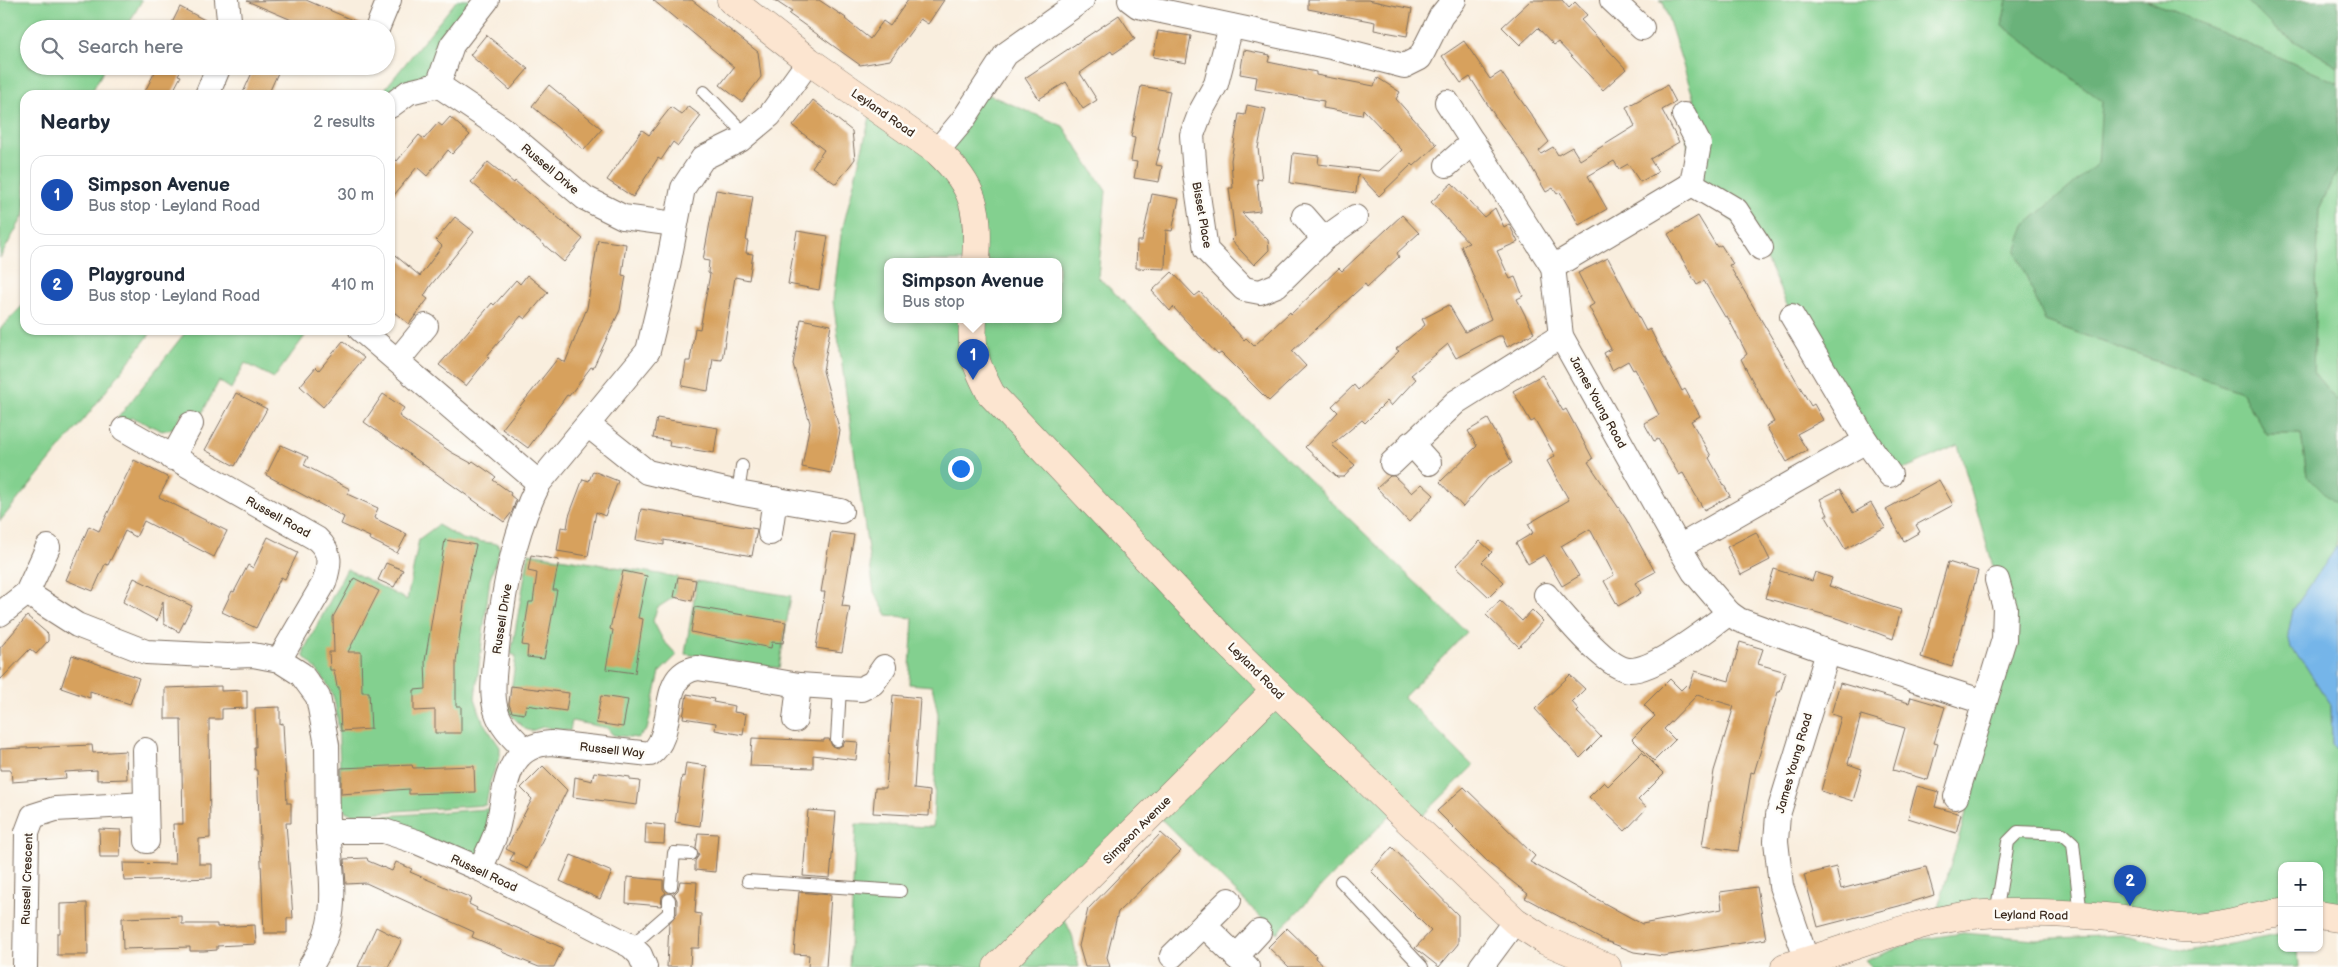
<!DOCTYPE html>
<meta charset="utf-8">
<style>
body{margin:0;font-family:"Balsamiq Sans",sans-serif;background:#f2f2f3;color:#1f2937}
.controls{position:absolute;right:15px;bottom:15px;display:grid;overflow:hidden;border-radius:10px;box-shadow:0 1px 4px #0004}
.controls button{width:45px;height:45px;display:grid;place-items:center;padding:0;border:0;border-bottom:1px solid #e0e1e3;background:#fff;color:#1f2937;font:25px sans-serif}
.you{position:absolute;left:960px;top:468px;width:18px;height:18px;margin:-12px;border:4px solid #fff;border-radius:50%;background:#1a73e8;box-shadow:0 0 0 8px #1a73e833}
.badge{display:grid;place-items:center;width:32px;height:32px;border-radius:50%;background:#1f6fb2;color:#fff;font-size:16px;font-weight:700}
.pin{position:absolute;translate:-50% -41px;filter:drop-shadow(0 1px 2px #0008)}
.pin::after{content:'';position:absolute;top:26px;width:18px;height:15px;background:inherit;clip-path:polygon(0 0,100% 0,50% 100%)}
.popup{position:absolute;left:884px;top:258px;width:178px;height:65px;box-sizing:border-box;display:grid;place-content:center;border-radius:10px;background:#fff;filter:drop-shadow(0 1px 4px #0005);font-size:16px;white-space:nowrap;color:#747a83}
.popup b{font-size:19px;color:#1f2937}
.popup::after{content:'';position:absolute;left:50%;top:100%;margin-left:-10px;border:10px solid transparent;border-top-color:#fff}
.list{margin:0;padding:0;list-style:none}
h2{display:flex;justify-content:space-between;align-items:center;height:65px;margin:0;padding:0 20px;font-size:21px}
h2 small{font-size:16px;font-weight:400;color:#747a83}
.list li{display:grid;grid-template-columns:32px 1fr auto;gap:15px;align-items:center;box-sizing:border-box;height:80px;margin:0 10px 10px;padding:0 10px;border:1px solid #e0e1e3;border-radius:15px}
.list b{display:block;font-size:19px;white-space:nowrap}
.list p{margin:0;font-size:16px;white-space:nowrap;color:#747a83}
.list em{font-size:16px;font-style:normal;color:#747a83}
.icon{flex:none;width:28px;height:28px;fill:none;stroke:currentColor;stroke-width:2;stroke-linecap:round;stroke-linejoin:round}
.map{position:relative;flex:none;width:2338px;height:967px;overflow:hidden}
.search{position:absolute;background:#fff;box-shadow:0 1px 4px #0004;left:20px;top:20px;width:375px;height:55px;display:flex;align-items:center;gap:12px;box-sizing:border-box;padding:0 18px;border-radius:28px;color:#747a83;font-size:19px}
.panel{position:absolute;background:#fff;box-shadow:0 1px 4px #0004;left:20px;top:90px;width:375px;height:245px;border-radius:15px}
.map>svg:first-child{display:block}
</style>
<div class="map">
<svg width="2338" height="967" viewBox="0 0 2338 967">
<rect width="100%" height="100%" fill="#fdfcf7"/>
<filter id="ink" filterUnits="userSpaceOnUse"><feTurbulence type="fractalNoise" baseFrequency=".02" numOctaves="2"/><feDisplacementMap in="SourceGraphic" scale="10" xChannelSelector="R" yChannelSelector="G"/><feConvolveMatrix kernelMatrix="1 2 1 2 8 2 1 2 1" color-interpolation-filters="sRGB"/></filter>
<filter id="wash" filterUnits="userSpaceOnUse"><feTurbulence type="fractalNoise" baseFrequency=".0096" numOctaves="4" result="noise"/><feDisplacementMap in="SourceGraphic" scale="20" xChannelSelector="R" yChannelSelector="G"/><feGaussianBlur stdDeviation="1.12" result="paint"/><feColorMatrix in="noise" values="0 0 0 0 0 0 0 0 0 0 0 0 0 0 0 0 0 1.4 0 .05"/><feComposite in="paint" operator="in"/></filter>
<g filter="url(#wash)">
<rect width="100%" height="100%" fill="#f9eede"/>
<g fill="#83d08f" stroke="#5f7d56" fill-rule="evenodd">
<path d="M0 0H142L126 29H29V66H106L90 95H25V213L0 258Z"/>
<path d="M457 0H487L438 85 390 95H380Z"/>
<path d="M1660 0H2007L2002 25 2102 101 2099 163 2025 225 2045 321 2241 392 2267 434H2301L2307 476 2334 503 2338 497 2337 548 2293 610 2291 649 2305 665 2331 706 2332 744 2338 750V918L2319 915V866H2282V912L1934 921 1969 803 1956 797 2005 608 1958 445 1890 475 1792 316 1761 248 1692 184 1684 115 1696 106 1663 2Z"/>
<path d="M2147 0H2246L2275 29 2338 67V83Z"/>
<path d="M982 92 1063 126 1106 191 1098 277 1467 632 1404 697 1473 766 1414 824 1396 809 1277 933 1155 813 1059 907 1072 935 1079 967H849L856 824 933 827 938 714 932 686 909 684 913 618 887 615 874 592 833 301 841 235 873 105 937 151ZM888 261H1058V319H888Z"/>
<path d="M2338 169V325L2336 331 2338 402 2313 372 2319 209Z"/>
<path d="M25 303V330H153L86 417 0 521V329Z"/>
<path d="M187 330H312L305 336 274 378 245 363 231 389 219 381 198 421 183 412 175 428 162 431 131 417 127 426 117 419Z"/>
<path d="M438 525 462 539 498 544 500 550 490 578 475 698 483 722 500 747V756L490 782 486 805 352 814 345 811 341 802C339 774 341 717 332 693 326 680 314 666 304 657V650L347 569 407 600 419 539Z"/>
<path d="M529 553 678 577 674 597 657 608 653 621 663 640 677 655 660 672 647 730 637 738 613 735 607 728 572 721 570 731 543 727 531 731 525 729 508 712 516 656 511 654Z"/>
<path d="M697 581 791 596 779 668 685 654Z"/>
<path d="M501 808 480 869 373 831 384 816Z"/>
<path d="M1963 933 2035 939 2122 935 2188 952 2282 934V948H2297L2298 967H1871L1865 961 1917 940Z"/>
</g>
<g fill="#6ab27a" stroke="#526e4c">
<path d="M2007 0H2147L2338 83V169L2319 209 2313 372 2338 402V497L2334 503 2307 476 2301 434H2267L2241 392 2045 321 2016 252 2025 225 2098 163 2102 101 2002 25Z"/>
<path d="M2246 0H2338V67L2275 29Z"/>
</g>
<path fill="#75b5e9" stroke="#587084" d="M2338 545V750L2332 744 2331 706 2305 665 2291 649 2288 634 2293 610Z"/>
<g id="blocks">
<g fill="#d7a15d">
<path d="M306 0 364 25V29H313L247 1Z"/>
<path d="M653 0H692L758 52 761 77 742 102 720 85 734 67Z"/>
<path d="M774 0H819L846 18 845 19 870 39 883 21 890 26 908 0H944L928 24 920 19 890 60 860 65 789 14 792 12Z"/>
<path d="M1308 0H1368L1412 9 1407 36 1374 30 1375 22 1308 9Z"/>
<path d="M1531 0H1562L1569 8 1575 2 1587 15 1581 20 1626 69 1603 90 1558 42 1554 45 1538 28 1520 45 1502 27Z"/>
<path d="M180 7 216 26V29H169Z"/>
<path d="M1119 15 1135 39 1113 54 1111 51 1080 73 1097 100 1083 109 1066 82 1039 99 1025 78Z"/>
<path d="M1158 31 1191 36 1186 63 1153 57Z"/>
<path d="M486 35 528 69 510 90 470 55Z"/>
<path d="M1464 41 1490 79 1501 72 1532 116 1549 142 1539 151 1541 154 1553 147 1558 155 1572 147 1580 160 1635 126 1626 107 1667 85 1676 102 1662 110 1679 142 1650 159 1658 172 1640 182 1628 164 1619 169 1614 161 1588 176 1607 209 1579 225 1560 192 1557 194 1553 188 1546 192 1528 161 1495 116 1470 77 1461 83 1442 56Z"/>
<path d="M1244 50 1270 55 1268 62 1316 72V75L1374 86 1378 78 1400 92 1396 99 1437 145 1414 166 1412 164 1379 196 1358 174 1356 193 1290 183 1293 153 1319 156 1318 164 1379 171 1402 150 1363 109 1362 115 1323 108 1324 101 1255 89 1257 77 1240 74Z"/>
<path d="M158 66H183L178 75 181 76 171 95H143Z"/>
<path d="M255 66H281L268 95H242Z"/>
<path d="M549 85 602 129 584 150 532 106Z"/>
<path d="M1141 86 1170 91 1158 150H1160L1156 165 1162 166 1159 182 1134 178 1137 162 1131 161 1135 138 1131 137Z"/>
<path d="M813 100 852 131 855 159 836 184 812 167 824 150 793 126Z"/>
<path d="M1247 105 1266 109 1258 148 1262 180 1257 179 1260 211 1242 213 1268 240 1269 250 1254 265 1231 240 1235 236 1229 188H1233L1231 160 1239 114 1245 115Z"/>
<path d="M688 106 701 116 678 146 673 142 661 160 658 158 633 197 607 180 642 130 649 135 671 107 682 115Z"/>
<path d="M450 117 470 135 452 154 448 150 427 176 417 167 390 200V155L397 161 419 135 424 139 438 123 442 126Z"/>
<path d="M488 162 514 183 515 181 583 239 564 262 471 182Z"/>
<path d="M1452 183 1484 217 1495 208 1504 227 1509 224 1518 242 1497 251 1510 279 1515 277 1523 296 1517 299 1534 333 1507 347 1502 336H1498L1456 358 1448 344 1411 375 1416 379 1391 406 1387 401 1365 423 1362 420 1332 445 1355 465 1344 477H1337L1305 447 1338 412 1332 406 1354 385 1358 390 1399 351 1396 349 1425 325 1422 319 1449 305 1465 332 1491 319 1461 246 1469 243 1431 202Z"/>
<path d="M716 190 753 196 746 241H748L746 253 753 254 749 280 735 277 722 360 713 359 708 391 682 386 686 361H690L695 328 700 329 710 274 708 273 709 261 703 260Z"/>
<path d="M1152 194 1179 199 1172 231 1166 230 1165 269 1136 268 1137 241H1142Z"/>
<path d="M1402 215 1419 233 1397 253 1399 257 1367 287 1365 284 1292 351 1306 366 1269 401 1221 353 1218 355 1173 307 1170 311 1152 291 1172 272 1195 296 1200 292 1244 340 1246 338 1254 346 1290 312 1291 314 1339 268 1342 271Z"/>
<path d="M1698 216 1717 247 1721 245 1733 264 1729 265 1773 340 1811 406 1814 404 1823 420 1797 434 1807 450 1787 462 1766 426 1774 422 1741 359 1747 354 1727 316 1725 317 1704 281 1697 285 1668 234Z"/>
<path d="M455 217 474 232 431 285 424 296 428 299 409 324 390 309V251L420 276 442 246 436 240Z"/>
<path d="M797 231 828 236 819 290 788 284Z"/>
<path d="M598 240 626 244 622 275 626 276 620 310 593 368 591 367 569 396 567 395 528 448 502 429 558 358 565 363 587 308Z"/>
<path d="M1608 258 1646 331 1650 329 1682 391 1685 389 1700 416 1691 421 1711 456 1709 458 1730 496 1704 510 1683 473 1679 475 1658 439 1654 441 1644 423 1659 415 1635 369 1633 370 1628 361 1612 370 1604 353 1611 349 1589 307 1594 304 1578 273Z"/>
<path d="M527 275 548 292 525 319 521 316 487 356 489 357 466 386 439 365 492 303 494 305 516 280 520 284Z"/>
<path d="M801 319 831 325 823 371 840 431 831 473 802 467 810 423 793 364Z"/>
<path d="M343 341 364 358 323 407 300 386 316 367 319 370Z"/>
<path d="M1542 375 1563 411 1566 409 1593 459 1588 462 1626 519 1655 572 1635 583 1641 593 1618 606 1604 581 1614 575 1590 529 1561 546 1579 576 1562 586 1544 555 1528 564 1516 543 1533 533 1528 524 1569 500 1547 461 1555 456 1535 420 1531 422 1513 391Z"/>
<path d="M236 393 267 409 235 466 205 450Z"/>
<path d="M383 394 404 408 399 416 451 452 471 463 473 461 496 477 493 480 511 493 510 495 516 500 512 512 504 522 364 422Z"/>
<path d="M657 418 718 428 714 453 669 446 670 441 653 438Z"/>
<path d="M1488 419 1512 463 1488 478 1463 507 1440 482 1477 446 1468 431Z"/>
<path d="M281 445 308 457 304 465 350 489 347 494 378 508 374 518 407 534 397 553 369 539 370 537 341 524 344 517 266 475Z"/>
<path d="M134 460 169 478 159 497 227 531 214 557 144 521 136 537 125 531 108 565 105 564 93 591 66 580 89 526 99 531Z"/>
<path d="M593 471 618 481 605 516 596 512 588 556 557 551 561 527 567 528 569 516 583 479 589 481Z"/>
<path d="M1390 476H1394L1412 493 1422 484 1434 495 1409 522 1377 488Z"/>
<path d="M1939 480 1953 505 1916 525 1920 532 1904 541 1886 509Z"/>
<path d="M1840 489 1853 513 1871 503 1885 527 1845 549 1825 515H1828L1820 499Z"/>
<path d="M641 509 757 529 752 556 664 540V545L636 540Z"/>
<path d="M831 532 854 535 842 606 850 607 842 652 816 648 825 592H821Z"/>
<path d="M1756 532 1770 560 1741 575 1727 547Z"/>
<path d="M268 537 298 552 285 579 281 577 256 628 222 612 232 591 234 592 248 565 253 568Z"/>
<path d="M445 540 476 545 466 589 456 662V706H461V733H435V710L414 711V690L426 689 425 661Z"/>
<path d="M1480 541 1492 552 1482 562 1504 582 1489 597 1456 566Z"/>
<path d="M531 555 559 560 553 590H557L544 659 527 657 528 646 522 645 529 602H533L537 573 528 571Z"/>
<path d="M1948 562 1978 571 1952 667 1921 657Z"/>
<path d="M386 563 403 570 394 587 378 580Z"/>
<path d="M1774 569 1812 581 1815 572 1832 578 1829 586 1901 610 1893 639 1840 619 1765 598Z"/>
<path d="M623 571 647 576 638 618 643 619 635 673 606 669 613 630 610 629Z"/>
<path d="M678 577 696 580 692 601 674 597Z"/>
<path d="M134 578 192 606 179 632 164 624 163 601 157 621 123 602Z"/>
<path d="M354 578 379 591 348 652H361L362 692H369L371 729 341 731 339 687H337L334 670H330L329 652H334L333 617Z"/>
<path d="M1500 600 1522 621 1532 610 1543 621 1519 647 1486 615Z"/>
<path d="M695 607 786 622 783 643 772 642 771 648 691 632Z"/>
<path d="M27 616 48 634V641L36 654 30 649 0 680V648Z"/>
<path d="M1740 642 1763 649 1758 664 1786 672 1780 692H1778L1754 773 1751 772 1738 851 1702 846 1714 771 1734 706 1697 695 1664 729 1675 740 1654 761 1632 739 1655 716 1644 705 1670 679 1681 690 1686 685 1689 688 1695 671 1729 681Z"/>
<path d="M72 655 139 678 130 704 90 691V698L61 688Z"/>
<path d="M1570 675 1585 689 1572 702 1579 710 1577 712 1601 737 1580 758 1535 709Z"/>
<path d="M1840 683 1909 703 1911 697 1945 707 1934 743 1938 744 1928 780 1893 770 1905 728 1861 715 1848 764 1862 769 1853 801 1821 791 1841 717 1831 714Z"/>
<path d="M221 686V691L247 690V708L222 709V719H209L210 838 199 839V864H212V878L124 881 123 863 175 864 173 824H183L181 719H165V688Z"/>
<path d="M511 686 569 693 566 711 526 705 524 714 512 712 509 704Z"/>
<path d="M687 694 714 699 713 702 735 706 734 712 746 714 743 735 715 730 716 723 683 718Z"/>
<path d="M893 695 920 698 914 789 930 791 929 816 873 813 875 788H886Z"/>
<path d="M601 696 628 700 623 727 596 723Z"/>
<path d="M280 707V724L283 723 287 803H291V823H286L293 918H287V933H264L257 770H255L254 747H256L255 708Z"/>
<path d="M752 738 824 741V739H829L832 746 837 748 843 745 845 741 858 742 856 760 813 755V768L750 766Z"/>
<path d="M92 745 93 753 126 751 127 779 97 780V770L65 772 66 778 12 782 11 770H0V749Z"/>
<path d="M1642 752 1664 774 1638 800 1647 808 1625 831 1589 797 1604 782 1608 786Z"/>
<path d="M686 763 707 766 700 826 675 822 682 776 684 777Z"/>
<path d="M412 765 413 768 474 766 475 792 409 794V789L341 794V768Z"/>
<path d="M543 766 567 790 528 869 510 860 514 853 506 849 532 799 521 788Z"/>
<path d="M594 772 630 777V780L640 781 637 805 573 797 575 777 592 781Z"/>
<path d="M1917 786 1939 792 1935 807 1961 814 1956 833 1908 818Z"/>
<path d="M1464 787 1535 856 1530 862 1642 924 1722 909 1720 892 1757 887 1766 939 1663 956 1634 952 1601 939 1525 898 1528 894 1491 865 1437 811Z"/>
<path d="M808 810 836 812 830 878 803 876Z"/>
<path d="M646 823 665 825 664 844 645 843Z"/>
<path d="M99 829 121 830 120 857H100Z"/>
<path d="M698 833 718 834 715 872 695 870V861L699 855 696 848Z"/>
<path d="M1161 833 1181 851 1118 912 1107 957 1110 967H1085L1079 946 1088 909Z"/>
<path d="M1392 847 1458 915V944L1439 967 1415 948 1431 931 1371 871Z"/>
<path d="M571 855 612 872 600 899 560 881Z"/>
<path d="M367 858 368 861 392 871 396 862 412 869 410 872 471 898 469 904 477 908 476 910 563 948 554 967H539L502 952 503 950 472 937 474 932 366 883 346 884 344 859Z"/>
<path d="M1836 867 1841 889 1926 867 1934 895 1899 906 1818 927 1804 875Z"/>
<path d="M627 877 663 880V889L666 893 662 896 661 906 626 903Z"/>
<path d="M680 881 697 882 695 913 701 914 699 948H691L690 967H667L669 923 677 913V900L674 894 678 890Z"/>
<path d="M799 892 831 895 826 967H808L809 955 794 954Z"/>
<path d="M87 903 88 955H57V933H60V904Z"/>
<path d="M182 916V924H217V927L255 925 256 944 217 946V950L204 951H190V947L123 949 122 918Z"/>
<path d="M376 927 402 940 388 967H358Z"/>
<path d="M1287 928 1316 956 1315 958 1325 967H1289L1268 947Z"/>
</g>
</g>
</g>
<g filter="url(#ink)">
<use href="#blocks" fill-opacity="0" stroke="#7e6f61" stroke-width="1"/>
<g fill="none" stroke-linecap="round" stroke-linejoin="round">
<g stroke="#7e6f61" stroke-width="14">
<g id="lane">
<path d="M704 92 746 135"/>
<path d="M738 493 742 466"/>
<path d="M837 740 840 688"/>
<path d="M748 881 900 891"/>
<path d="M1341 881 1422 967"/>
<path d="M671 886 674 853 691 854"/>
<path d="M1996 914 2008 842 2018 832 2063 834 2073 843 2081 916"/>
<path d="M631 946 669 913V900"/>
</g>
</g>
<g stroke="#7e6f61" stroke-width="26">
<g id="street">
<path d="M227 0 230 29"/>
<path d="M1130 0 1138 6 1331 47 1404 66 1420 58 1441 16 1454 0"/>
<path d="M1612 0 1642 28"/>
<path d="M1231 26 1216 84 1201 111 1192 135 1195 174 1206 250 1244 289 1260 292 1277 285 1324 239 1355 217"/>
<path d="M377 29 389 0"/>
<path d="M438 85 502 128 585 198 623 217 675 224"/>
<path d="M207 95 219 66"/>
<path d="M1447 102 1553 267 1561 336 1679 547 1694 572 1729 613 1739 620 1828 652"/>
<path d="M390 106 409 92 438 85 452 45 487 0"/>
<path d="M937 151 963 120 1006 54 1082 0"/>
<path d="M1447 165 1473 142"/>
<path d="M1692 184 1736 210 1761 248"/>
<path d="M1304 216 1324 239"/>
<path d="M1553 267 1692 184 1699 144 1684 115"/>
<path d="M361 330 539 483"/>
<path d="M398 360 426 326"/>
<path d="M588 425 647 472 738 493 841 511"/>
<path d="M124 429 317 539C332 553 330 564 324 583L279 660"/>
<path d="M1866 441 1890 475"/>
<path d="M1411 443 1429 463"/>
<path d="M172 458 191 424"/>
<path d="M1392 463 1456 402 1561 336"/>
<path d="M770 533 775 499"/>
<path d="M1679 547 1866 441 1792 316"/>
<path d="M27 593 77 625 146 652 227 656 253 655 279 660 301 674 318 697 327 745 328 831H384L417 842 480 869 631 946 640 955 645 967"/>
<path d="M1546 595C1561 612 1607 670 1630 670 1656 670 1708 629 1729 613"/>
<path d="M0 614 27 593 48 547"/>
<path d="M795 720 799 685"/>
<path d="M525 750C512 737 501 727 496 710 491 695 494 673 496 657 502 598 512 536 539 483L648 351 666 276 683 188 703 158 740 140 770 115 809 61"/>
<path d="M1956 797 2004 639 2005 608 1997 580"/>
<path d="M146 804 147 841"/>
<path d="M480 869C486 855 495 840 498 825 506 790 504 745 551 743L650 754C679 734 655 674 698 668L799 685 861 689 873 683 884 667"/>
<path d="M1204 925 1247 967"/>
<path d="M1172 956 1229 900"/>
<path d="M1236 957 1259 932"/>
<path d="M1807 961 1781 886 1776 841 1778 815 1828 652 1984 702"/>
<path d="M25 967 27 832 33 816 55 809 146 804 145 750"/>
<path d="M310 967C341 920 332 884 328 831"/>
<path d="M1481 967 1515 921"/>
</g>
</g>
<g stroke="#7e6f61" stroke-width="29">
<g id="secondary">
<path d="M731 0 809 61 937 151C976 187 979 210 976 261"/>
<path d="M973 319C971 354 975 363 991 394L1220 636 1396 809 1515 921 1546 941 1607 967"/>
<path d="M2319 915 2338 918"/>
<path d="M997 967 1275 691"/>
<path d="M1785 967C1844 952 1902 925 1963 916 2014 910 2081 913 2133 920 2149 922 2165 927 2181 928 2215 931 2248 915 2282 912"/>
</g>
</g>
<use href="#lane" stroke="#fff" stroke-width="12"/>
<use href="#street" stroke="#fff" stroke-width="24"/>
<use href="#secondary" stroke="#fce5d0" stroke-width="28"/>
</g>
</g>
<g text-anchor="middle" stroke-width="5" stroke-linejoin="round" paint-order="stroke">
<g font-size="12" fill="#3b2a1e" stroke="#fdfcf7">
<text transform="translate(883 113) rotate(35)" y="4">Leyland Road</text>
<text transform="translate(550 169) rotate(40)" y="4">Russell Drive</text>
<text transform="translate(1202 215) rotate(80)" y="4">Bisset Place</text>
<text transform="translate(1598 402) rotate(61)" y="4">James Young Road</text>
<text transform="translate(278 517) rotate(29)" y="4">Russell Road</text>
<text transform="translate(502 619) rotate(-81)" y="4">Russell Drive</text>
<text transform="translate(1256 671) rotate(45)" y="4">Leyland Road</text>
<text transform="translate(612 750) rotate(6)" y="4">Russell Way</text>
<text transform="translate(1794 763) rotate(-74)" y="4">James Young Road</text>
<text transform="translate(1137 830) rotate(-45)" y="4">Simpson Avenue</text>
<text transform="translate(484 873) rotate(25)" y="4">Russell Road</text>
<text transform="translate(27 879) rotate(-88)" y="4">Russell Crescent</text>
<text transform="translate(2031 915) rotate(1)" y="4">Leyland Road</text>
</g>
</g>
</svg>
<div class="controls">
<button>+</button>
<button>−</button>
</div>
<div class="you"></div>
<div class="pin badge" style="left:973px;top:380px;background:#1a4fb4">1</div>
<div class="popup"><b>Simpson Avenue</b>Bus stop</div>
<div class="pin badge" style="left:2130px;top:906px;background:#1a4fb4">2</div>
<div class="search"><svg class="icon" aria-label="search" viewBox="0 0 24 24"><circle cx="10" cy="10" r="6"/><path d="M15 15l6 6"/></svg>Search here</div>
<section class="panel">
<h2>Nearby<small>2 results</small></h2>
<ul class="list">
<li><span class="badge" style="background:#1a4fb4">1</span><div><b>Simpson Avenue</b><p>Bus stop · Leyland Road</p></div><em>30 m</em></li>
<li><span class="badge" style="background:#1a4fb4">2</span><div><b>Playground</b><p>Bus stop · Leyland Road</p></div><em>410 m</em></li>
</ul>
</section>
</div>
